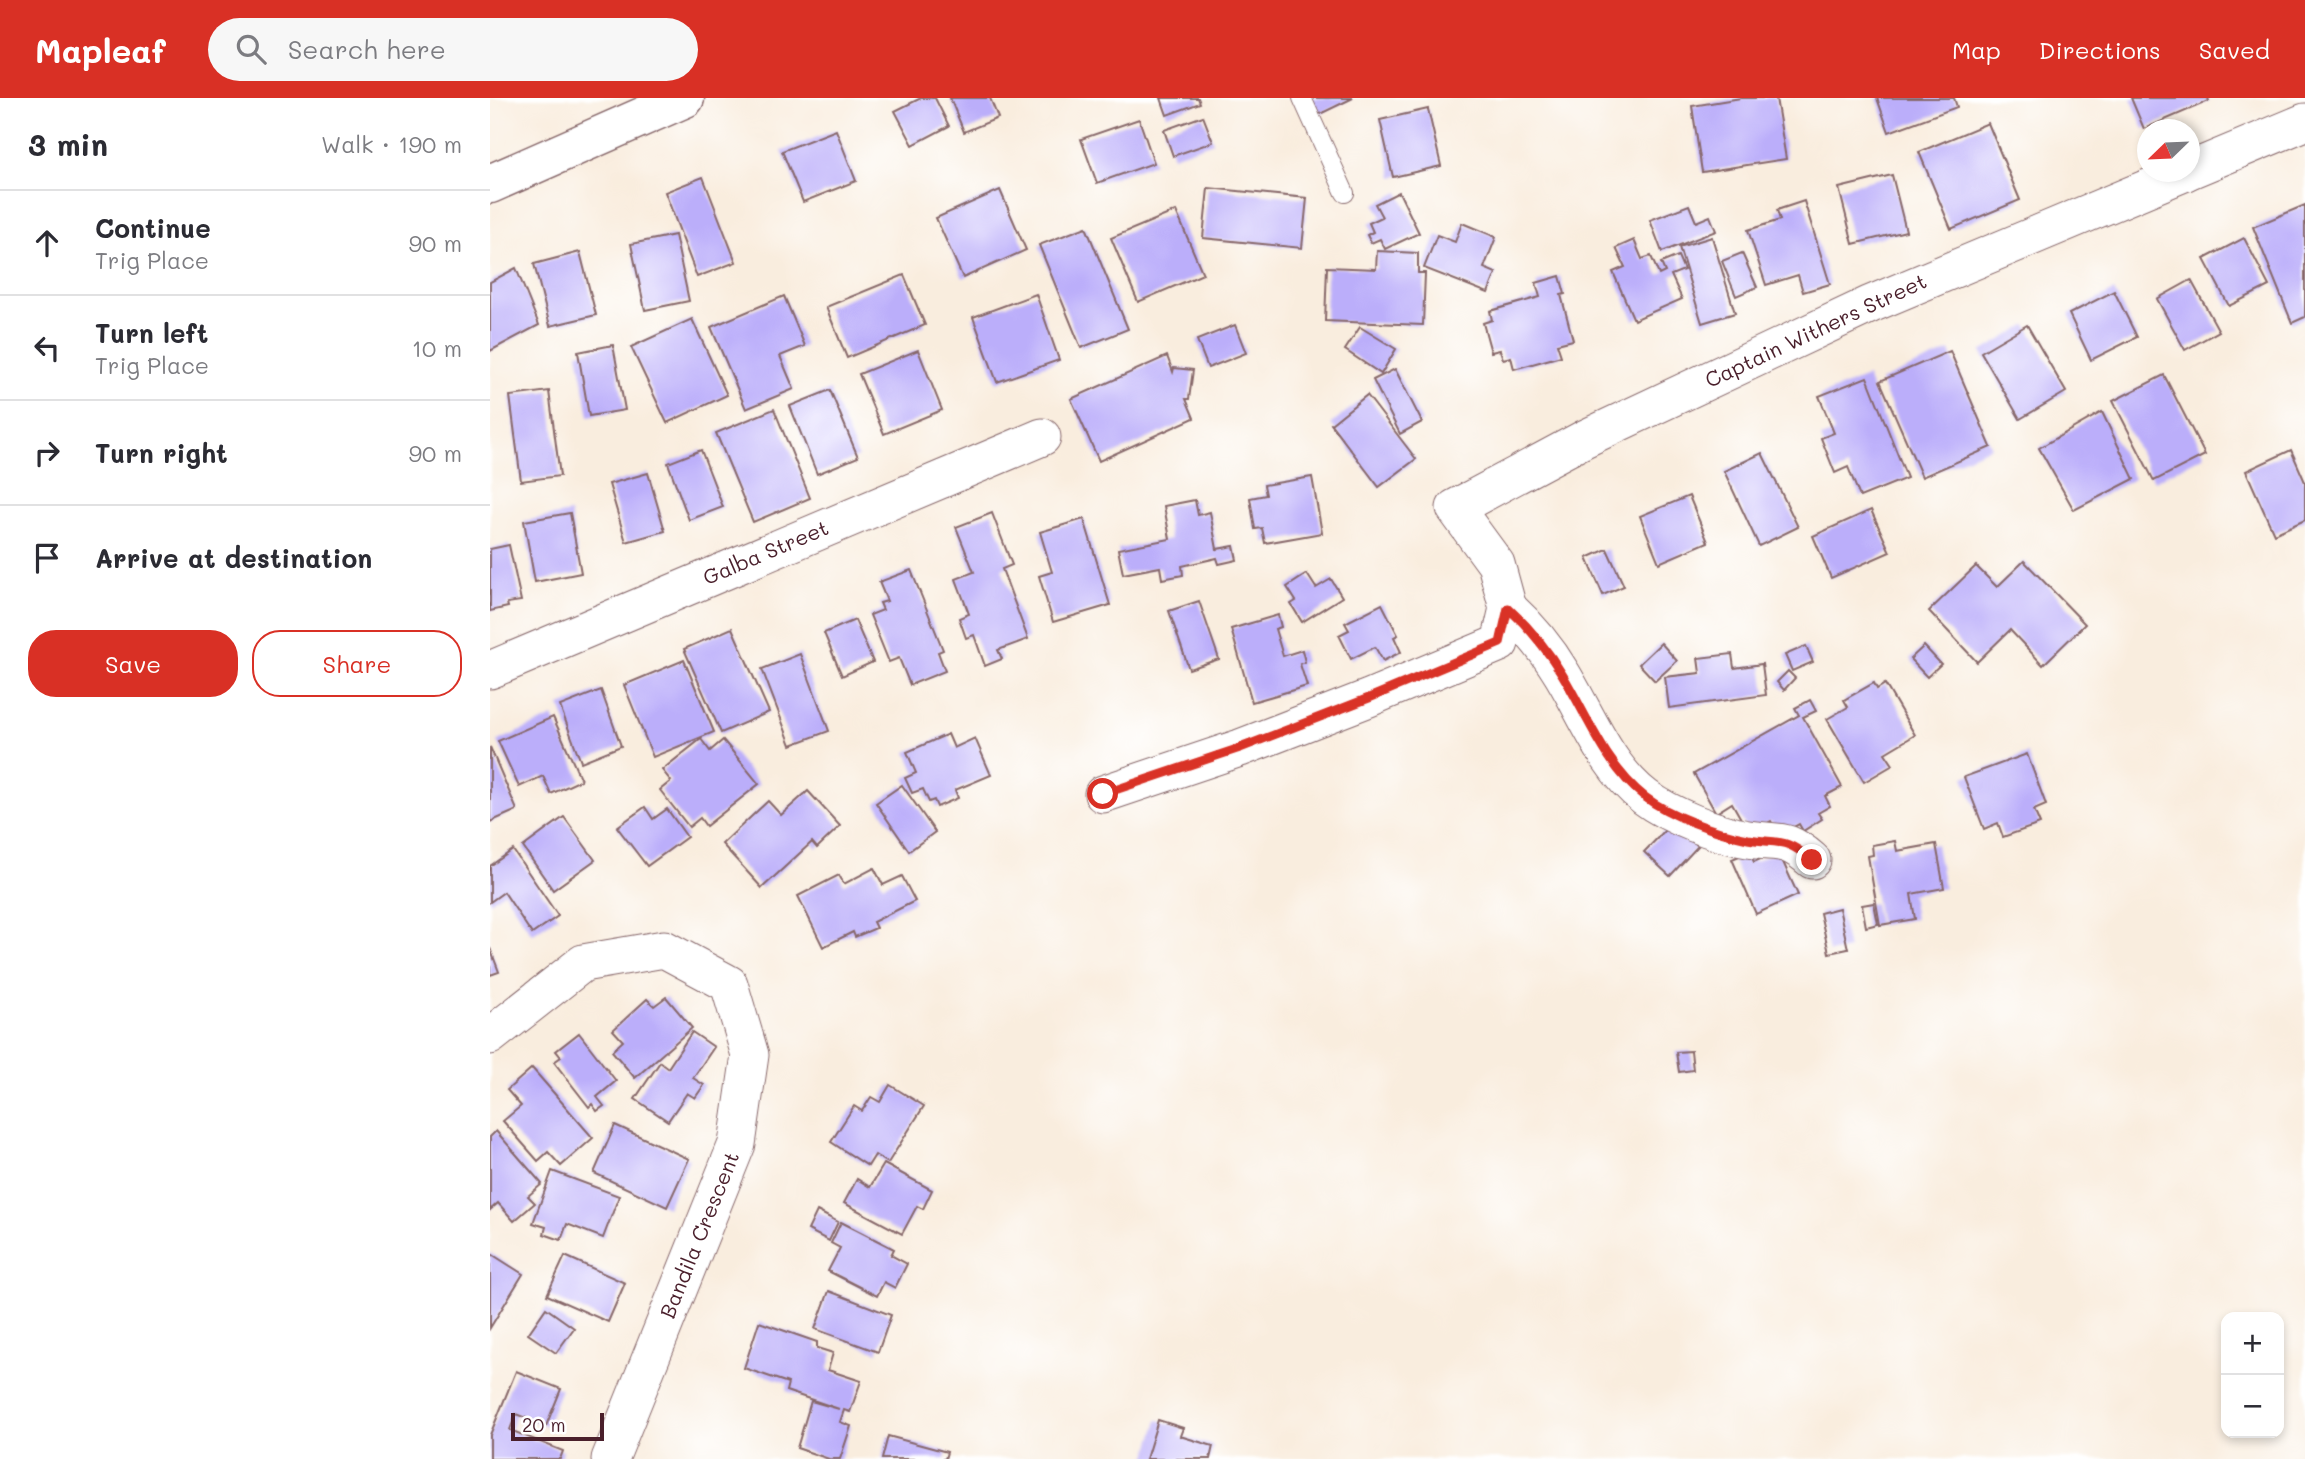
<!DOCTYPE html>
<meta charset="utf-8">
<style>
body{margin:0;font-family:Mali,sans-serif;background:#f7f7f7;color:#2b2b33}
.controls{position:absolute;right:21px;bottom:21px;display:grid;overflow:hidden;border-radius:14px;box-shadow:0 4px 10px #0003}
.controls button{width:63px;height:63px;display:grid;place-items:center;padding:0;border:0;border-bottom:2px solid #e1e1e2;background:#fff;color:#2b2b33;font:35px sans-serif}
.compass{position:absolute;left:1647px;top:21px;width:63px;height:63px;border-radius:50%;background:#fff;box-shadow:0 4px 10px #0003;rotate:247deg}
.scale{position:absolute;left:21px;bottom:18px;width:93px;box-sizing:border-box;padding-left:7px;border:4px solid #4a1f2b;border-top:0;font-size:19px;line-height:24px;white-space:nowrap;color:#4a1f2b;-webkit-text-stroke:5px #fff;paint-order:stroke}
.stop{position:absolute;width:21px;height:21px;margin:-16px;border:5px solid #d93025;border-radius:50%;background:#fff}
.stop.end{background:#d93025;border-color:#fff;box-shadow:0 2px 7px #0008}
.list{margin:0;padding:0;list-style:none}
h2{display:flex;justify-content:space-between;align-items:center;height:91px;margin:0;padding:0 28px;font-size:30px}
h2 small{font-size:23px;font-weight:400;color:#7c7c81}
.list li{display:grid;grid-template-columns:46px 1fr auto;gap:21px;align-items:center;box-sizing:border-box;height:105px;padding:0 28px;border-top:2px solid #e1e1e2}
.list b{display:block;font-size:26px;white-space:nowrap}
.list p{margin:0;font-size:23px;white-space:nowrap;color:#7c7c81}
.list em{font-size:23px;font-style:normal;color:#7c7c81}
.actions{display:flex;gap:14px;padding:21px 28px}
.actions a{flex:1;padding:16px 0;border:2px solid #d93025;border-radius:28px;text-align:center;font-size:24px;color:#d93025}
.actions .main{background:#d93025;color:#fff}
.icon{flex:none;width:38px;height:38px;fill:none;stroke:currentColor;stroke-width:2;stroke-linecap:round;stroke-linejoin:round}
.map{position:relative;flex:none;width:1815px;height:1361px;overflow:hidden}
header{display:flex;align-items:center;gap:42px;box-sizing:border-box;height:98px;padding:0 35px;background:#d93025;color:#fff}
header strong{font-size:33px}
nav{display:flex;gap:38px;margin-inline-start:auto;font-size:24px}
.search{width:490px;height:63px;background:#f7f7f7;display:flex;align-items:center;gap:18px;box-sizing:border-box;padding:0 24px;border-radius:38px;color:#7c7c81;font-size:26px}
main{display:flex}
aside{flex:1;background:#fff}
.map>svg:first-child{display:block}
</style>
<header>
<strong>Mapleaf</strong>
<div class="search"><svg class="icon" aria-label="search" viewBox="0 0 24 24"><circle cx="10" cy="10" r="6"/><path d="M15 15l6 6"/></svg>Search here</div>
<nav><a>Map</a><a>Directions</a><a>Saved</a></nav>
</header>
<main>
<aside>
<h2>3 min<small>Walk · 190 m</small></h2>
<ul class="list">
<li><svg class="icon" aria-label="ahead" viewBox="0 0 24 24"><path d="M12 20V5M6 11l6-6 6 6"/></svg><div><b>Continue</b><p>Trig Place</p></div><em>90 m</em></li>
<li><svg class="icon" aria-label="left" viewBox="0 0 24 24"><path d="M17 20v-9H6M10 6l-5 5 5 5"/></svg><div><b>Turn left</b><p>Trig Place</p></div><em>10 m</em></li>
<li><svg class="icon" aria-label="right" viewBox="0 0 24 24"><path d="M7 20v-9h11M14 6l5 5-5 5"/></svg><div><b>Turn right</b></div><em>90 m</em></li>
<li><svg class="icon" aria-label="arrive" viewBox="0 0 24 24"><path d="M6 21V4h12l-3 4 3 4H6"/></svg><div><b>Arrive at destination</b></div></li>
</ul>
<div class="actions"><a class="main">Save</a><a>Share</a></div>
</aside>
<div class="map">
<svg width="1815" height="1361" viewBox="0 0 1815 1361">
<rect width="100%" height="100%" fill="#fff"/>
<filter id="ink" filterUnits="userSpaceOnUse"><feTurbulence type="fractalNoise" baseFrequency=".0143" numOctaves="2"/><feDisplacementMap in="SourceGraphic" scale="14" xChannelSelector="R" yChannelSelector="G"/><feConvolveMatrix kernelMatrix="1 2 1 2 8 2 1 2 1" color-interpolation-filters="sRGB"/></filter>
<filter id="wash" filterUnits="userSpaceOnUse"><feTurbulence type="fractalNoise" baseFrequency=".00686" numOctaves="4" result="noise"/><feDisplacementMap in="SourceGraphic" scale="28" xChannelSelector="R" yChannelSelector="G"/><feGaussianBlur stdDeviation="1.57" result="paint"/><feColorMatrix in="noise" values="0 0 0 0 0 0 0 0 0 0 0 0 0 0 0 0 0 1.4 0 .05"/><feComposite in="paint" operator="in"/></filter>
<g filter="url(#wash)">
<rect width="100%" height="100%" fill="#f9edde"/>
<g id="blocks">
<g fill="#bbaefa">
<path d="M431 0H445L459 28 423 47 405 13Z"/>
<path d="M460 0H500L508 20 474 34Z"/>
<path d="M671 0H708L710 5 677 17Z"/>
<path d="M815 0H863L824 19Z"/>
<path d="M1251 0H1286L1296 61 1212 74 1202 8Z"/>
<path d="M1387 0H1464L1467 9 1399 34Z"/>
<path d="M1641 0H1718L1719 3 1654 31Z"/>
<path d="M938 11 951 68 903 79 890 22Z"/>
<path d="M713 18 723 44 683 58 674 32Z"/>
<path d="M649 21 664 65 607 85 591 41Z"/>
<path d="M1498 25 1530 102 1461 131 1429 54Z"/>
<path d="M346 32 366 83 313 104 292 53Z"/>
<path d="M1402 77 1416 133 1363 146 1349 90Z"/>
<path d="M213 79 246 164 207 179 175 94Z"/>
<path d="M718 90 817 100 812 150 713 140Z"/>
<path d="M510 92 536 152 473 180 446 120Z"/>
<path d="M909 94 929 135 895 151 890 141 881 145 877 137 883 134 879 125 892 119 885 106Z"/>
<path d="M1314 103 1340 186 1313 194 1308 177 1276 187 1258 132 1290 122 1287 112Z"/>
<path d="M1199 107 1206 124 1220 118 1226 133 1172 154 1160 122Z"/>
<path d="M1815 107V219L1802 225 1763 129Z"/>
<path d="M686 113 713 176 648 204 621 140Z"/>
<path d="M972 125 1006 139 994 170 1006 175 998 195 934 170 947 137 965 144Z"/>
<path d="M596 129 638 231 591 250 549 147Z"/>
<path d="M185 137 199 203 155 212 141 146Z"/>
<path d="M1222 139 1245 215 1212 225 1189 149Z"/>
<path d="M1754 140 1779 188 1739 208 1714 161Z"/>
<path d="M1144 142 1152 161 1161 158 1169 177 1175 174 1171 165 1188 158 1194 172 1181 177 1192 201 1144 222 1123 174 1135 169 1126 150Z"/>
<path d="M887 153 928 155V175H935L933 227 835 223 837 169 886 171Z"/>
<path d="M90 154 106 217 60 228 44 166Z"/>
<path d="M1252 155 1267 189 1246 198 1232 163Z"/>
<path d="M26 170 49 227 0 253V184Z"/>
<path d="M414 177 435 227 357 260 336 209Z"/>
<path d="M1070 178 1075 196 1071 197 1083 242 1067 246 1071 258 1024 271 1021 259 1013 261 1010 252 1001 254 993 225 1002 222 1000 213 1050 199 1046 185Z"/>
<path d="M1701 182 1729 233 1695 252 1667 201Z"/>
<path d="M1624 193 1647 239 1601 262 1579 216Z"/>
<path d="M546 196 569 262 507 284 483 219Z"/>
<path d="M294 198 315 248 290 258 304 291 256 311 221 229Z"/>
<path d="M202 221 237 297 177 325 141 249Z"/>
<path d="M745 227 756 255 718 270 707 242Z"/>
<path d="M1537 227 1576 294 1530 321 1491 254Z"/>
<path d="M870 229 906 251 891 276 855 252Z"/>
<path d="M123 247 135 312 99 318 88 254Z"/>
<path d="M428 252 452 312 394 336 369 276Z"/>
<path d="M1460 253 1501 349 1432 379 1390 283Z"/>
<path d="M677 258 683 274 684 270 703 272 699 301H696L704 320 609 363 581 301Z"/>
<path d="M905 271 932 324 910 336 883 282Z"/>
<path d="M1674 277 1715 357 1664 383 1623 303Z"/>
<path d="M1377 279 1417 380 1370 399 1358 369 1345 375 1331 340 1344 335 1329 298Z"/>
<path d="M340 292 368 359 327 376 300 308Z"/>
<path d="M59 293 70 378 31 383 20 298Z"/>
<path d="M877 297 926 361 889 389 841 326Z"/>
<path d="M284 311 320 400 263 424 226 335Z"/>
<path d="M1612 314 1644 381 1584 412 1549 350Z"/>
<path d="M211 352 233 409 199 422 178 365Z"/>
<path d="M1801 352 1815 384V422L1784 436 1756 373Z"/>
<path d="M1272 355 1308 429 1269 448 1234 373Z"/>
<path d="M158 375 175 433 136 444 119 386Z"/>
<path d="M822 379 832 435 775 445 772 430 765 431 760 400 776 397 774 387Z"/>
<path d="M1199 398 1218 444 1169 465 1150 418Z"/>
<path d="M705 402 708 417 720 414 727 451 744 448 747 462 729 466 727 460 692 468 693 477 672 481 670 469 633 476 628 451 680 441 674 408Z"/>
<path d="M1381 412 1400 454 1341 480 1323 438Z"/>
<path d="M80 415 91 475 45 484 34 423Z"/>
<path d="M502 415 522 467 512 471 538 541 508 552 512 561 495 568 484 537 476 540 469 520 479 516 466 481 484 474 466 429Z"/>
<path d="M594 421 620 507 563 524 549 478 562 474 550 434Z"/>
<path d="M19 447 31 503 17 505 18 509 0 513V451Z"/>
<path d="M1117 451 1134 488 1113 497 1097 460Z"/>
<path d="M1534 463 1595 526 1553 567 1520 532 1487 564 1439 513 1486 468 1507 489Z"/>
<path d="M421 472 453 552 448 554 455 573 420 587 409 560 399 564 380 517 393 512 390 505 397 503 389 484Z"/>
<path d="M817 476 826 490 841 481 852 499 812 524 801 506 806 503 797 489Z"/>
<path d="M709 503 729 561 699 571 679 513Z"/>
<path d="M892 506 908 537 904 539 911 554 893 563 885 549 861 561 849 537 859 532 855 525Z"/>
<path d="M788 517 791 529 785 531 793 558 812 552 815 564 810 566 817 588 762 604 741 531Z"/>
<path d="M365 522 383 564 352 578 334 535Z"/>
<path d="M242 530 279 614 231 635 194 551Z"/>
<path d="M1171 545 1187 563 1165 583 1149 566Z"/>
<path d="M1316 548 1323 564 1302 573 1295 557Z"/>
<path d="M1434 548 1451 566 1437 579 1420 561Z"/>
<path d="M310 556 339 633 301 647 272 571Z"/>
<path d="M1242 556 1244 570 1272 566 1276 597 1179 610 1175 579 1210 575 1208 560Z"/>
<path d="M194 562 224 634 163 659 134 587Z"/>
<path d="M1298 573 1305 580 1294 592 1287 584Z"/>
<path d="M1384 585 1387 591 1395 586 1425 637 1395 655 1403 667 1374 684 1337 621 1358 609 1354 602Z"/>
<path d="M111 592 131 648 91 664 70 608Z"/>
<path d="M1320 602 1326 613 1313 619 1352 689 1335 698 1340 708 1328 715 1332 721 1313 733 1309 726 1289 737 1281 723 1259 735 1242 705 1226 715 1204 676 1309 617 1305 610Z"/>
<path d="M63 619 91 682 61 696 53 678 29 689 8 643Z"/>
<path d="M458 636 464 650 485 640 501 677 465 692 468 700 447 709 444 702 439 704 433 691 422 695 415 680 426 675 417 654Z"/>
<path d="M211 641 220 653 233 642 269 686 216 728 210 720 199 729 170 692 181 683 172 672Z"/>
<path d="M0 649 27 712 0 724Z"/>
<path d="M1537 656 1556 707 1544 712 1550 726 1513 739 1508 725 1494 731 1474 679Z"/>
<path d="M412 687 445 734 419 753 386 705Z"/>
<path d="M318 693 350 728 327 750 322 744 272 790 232 746 278 703 291 717Z"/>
<path d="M155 709 163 721 177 711 197 739 157 768 127 729Z"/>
<path d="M74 719 105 762 63 792 33 749Z"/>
<path d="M1183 724 1208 748 1180 778 1154 754Z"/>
<path d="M1405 743 1407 753 1446 746 1454 790 1421 796 1425 821 1390 827 1378 758 1383 757 1382 747Z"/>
<path d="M23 752 68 818 42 836 14 794 0 804V768Z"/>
<path d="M1288 753 1308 797 1266 816 1242 761 1259 754 1264 764Z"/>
<path d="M384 770 393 787 412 778 425 803 383 824 386 830 365 839 363 834 333 849 308 798 349 777 354 786Z"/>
<path d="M1384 805 1388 826 1376 829 1372 807Z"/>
<path d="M1349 810 1358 851 1339 855 1330 815Z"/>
<path d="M0 850 9 874 0 877Z"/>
<path d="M176 899 202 930 145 980 122 953 133 943 123 932 157 901 164 908Z"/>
<path d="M202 934 224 949 203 980 214 987 205 1000 197 995 178 1023 145 1001 170 964 178 970Z"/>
<path d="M89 935 126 983 107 999 114 1008 107 1013 102 1006 99 1009 64 964 71 959 66 953Z"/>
<path d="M1201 953 1203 972 1189 974 1186 954Z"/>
<path d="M42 970 103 1040 71 1068 58 1054 48 1063 13 1023 31 1008 17 992Z"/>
<path d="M400 987 434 1008 398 1065 385 1057 378 1068 341 1044 364 1008 372 1013 381 999 390 1004Z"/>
<path d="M125 1027 199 1061 177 1109 104 1075Z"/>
<path d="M6 1033 52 1086 38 1098 45 1105 24 1123 8 1105 0 1112V1039Z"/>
<path d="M394 1066 442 1092 433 1111 427 1108 412 1136 354 1105 367 1081 380 1089Z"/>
<path d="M62 1073 129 1098 113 1140 77 1126 71 1142 54 1136 56 1129 43 1125Z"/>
<path d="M327 1113 348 1124 339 1143 318 1132Z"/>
<path d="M351 1124 404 1151 401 1157 417 1166 405 1190 394 1184 387 1198 338 1173 350 1150 341 1145Z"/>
<path d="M0 1155 33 1176 0 1230Z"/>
<path d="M75 1158 135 1185 118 1224 57 1197Z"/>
<path d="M339 1193 401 1217 388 1254 325 1231Z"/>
<path d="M56 1210 84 1230 66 1255 38 1236Z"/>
<path d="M269 1224 327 1244V1250L343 1255 338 1272 371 1283 360 1314 354 1312 350 1324 361 1328 350 1361H339L307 1350 321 1303 349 1311 296 1293 298 1285 254 1270Z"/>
<path d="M26 1273 71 1291 56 1328 26 1316 20 1332 73 1353 70 1361H0V1337Z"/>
<path d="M668 1322 693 1330 690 1338 723 1348 720 1361H656Z"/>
<path d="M398 1338 457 1354 455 1361H392Z"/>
</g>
</g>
</g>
<g filter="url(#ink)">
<use href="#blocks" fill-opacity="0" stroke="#87676a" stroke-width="2"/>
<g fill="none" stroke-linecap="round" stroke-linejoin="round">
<g stroke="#87676a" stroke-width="20">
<path id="lane" d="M812 0 855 95"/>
</g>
<g stroke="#87676a" stroke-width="39">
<g id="street">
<path d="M1700 72 1815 24"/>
<path d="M1018 510C1040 530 1057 551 1072 576 1097 617 1116 669 1155 699 1180 718 1227 736 1258 741 1290 746 1294 738 1322 762"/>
<path d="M0 572 552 339"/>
<path d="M613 696 750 650 879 600 1010 545 1018 510 1006 466 965 410 1094 341 1381 206 1696 74"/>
<path d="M0 938 93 865 174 851 239 886 260 957 247 1046 120 1361"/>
</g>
</g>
<g stroke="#87676a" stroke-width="41">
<path id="secondary" d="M0 86 195 0"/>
</g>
<use href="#lane" stroke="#fff" stroke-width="18"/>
<use href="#street" stroke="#fff" stroke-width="37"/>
<use href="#secondary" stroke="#fff" stroke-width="38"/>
</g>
</g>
<g fill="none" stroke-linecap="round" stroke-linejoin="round" filter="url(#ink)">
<path stroke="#d93025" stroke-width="9" d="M613 696 750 650 879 600 1010 545 1018 510C1040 530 1057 551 1072 576 1097 617 1116 669 1155 699 1180 718 1227 735 1258 741 1290 746 1294 739 1322 762"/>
</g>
<g text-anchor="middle" stroke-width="5" stroke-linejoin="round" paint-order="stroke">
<g font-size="21" fill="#4a1f2b" stroke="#fff">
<text transform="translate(1326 233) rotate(-25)" y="7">Captain Withers Street</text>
<text transform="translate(276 455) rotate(-23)" y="7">Galba Street</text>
<text transform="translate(210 1137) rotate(-68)" y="7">Bandila Crescent</text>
</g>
</g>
</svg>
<div class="controls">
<button>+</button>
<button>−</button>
</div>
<svg class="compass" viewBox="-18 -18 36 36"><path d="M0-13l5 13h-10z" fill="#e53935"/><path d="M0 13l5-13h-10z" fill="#7c7c81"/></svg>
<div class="scale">20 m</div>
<div class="stop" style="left:613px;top:696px"></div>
<div class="stop end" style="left:1322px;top:762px"></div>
</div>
</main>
